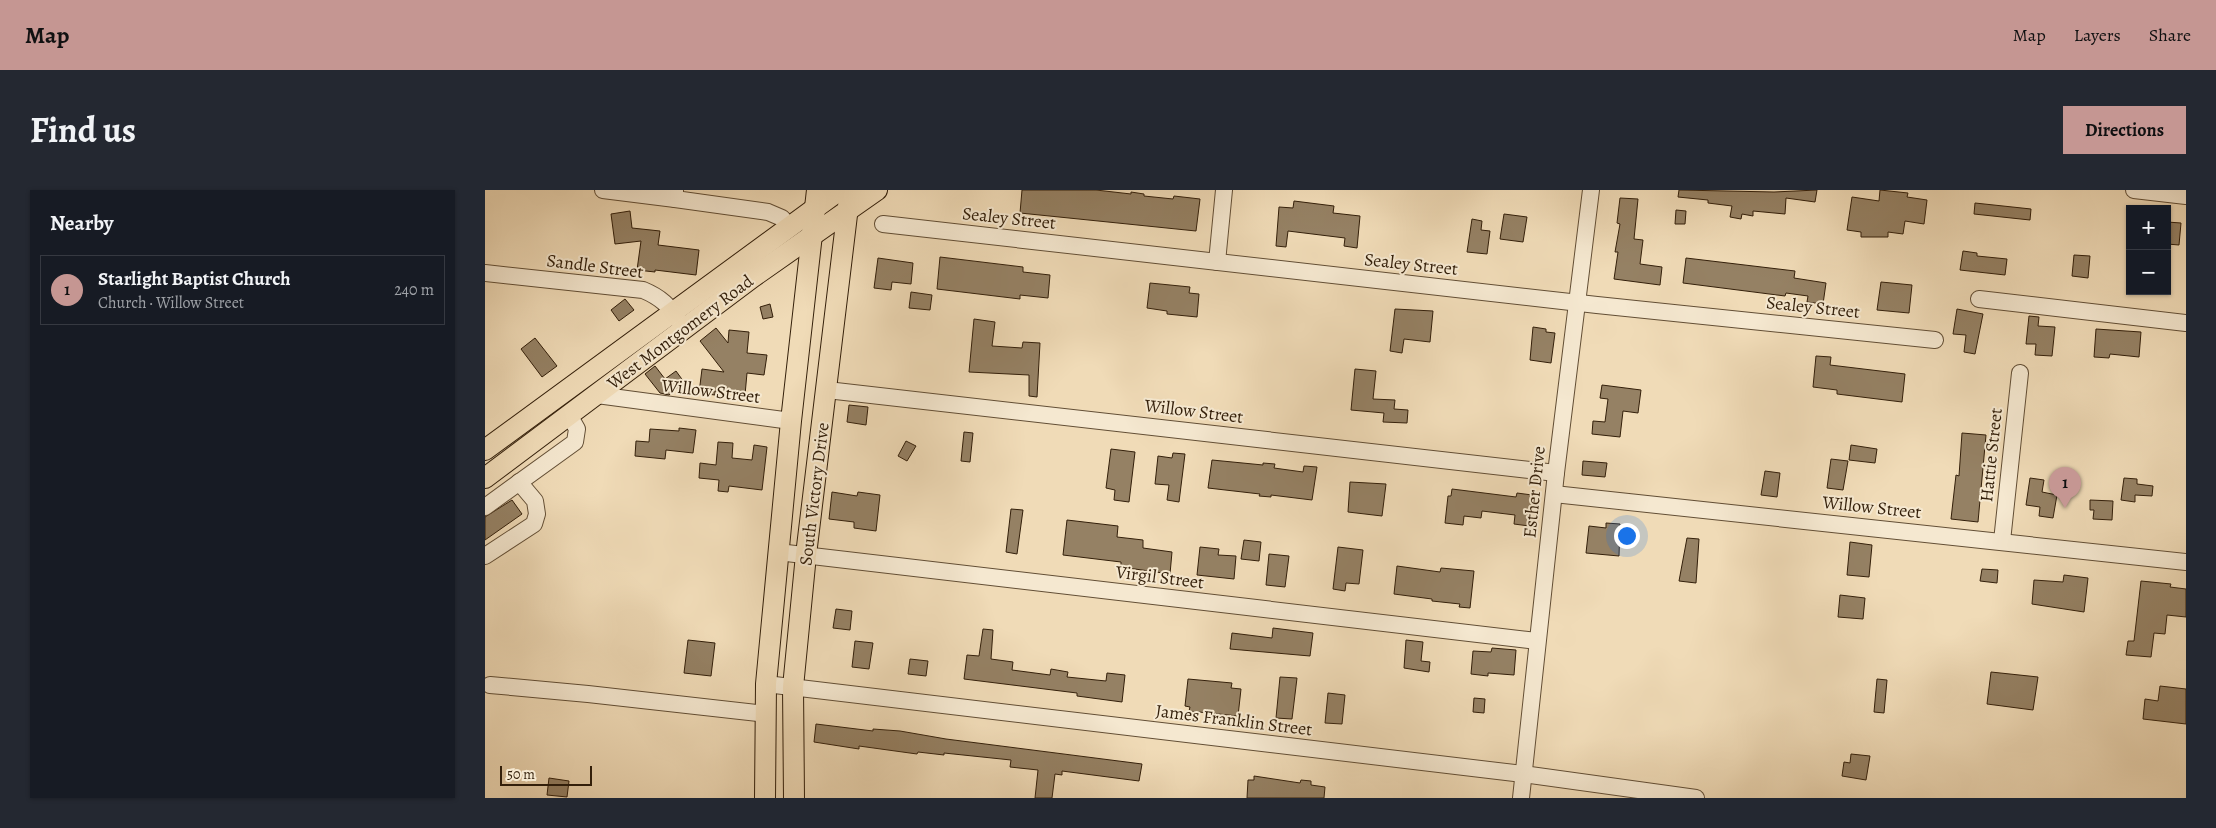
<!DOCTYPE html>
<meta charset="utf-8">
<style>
body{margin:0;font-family:Alegreya,serif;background:#242831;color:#f1f3f6}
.controls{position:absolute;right:15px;top:15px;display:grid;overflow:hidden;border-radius:0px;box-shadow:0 1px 4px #0004}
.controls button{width:45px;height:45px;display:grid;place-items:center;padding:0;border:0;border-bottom:1px solid #363941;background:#171b24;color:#f1f3f6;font:25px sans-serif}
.scale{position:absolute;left:15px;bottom:12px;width:92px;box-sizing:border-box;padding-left:5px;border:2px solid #331f0a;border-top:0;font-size:14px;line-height:18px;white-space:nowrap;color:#331f0a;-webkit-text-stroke:4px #f5e8d0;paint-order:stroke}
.you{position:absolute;left:1141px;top:345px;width:18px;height:18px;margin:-12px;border:4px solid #fff;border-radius:50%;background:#1a73e8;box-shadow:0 0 0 8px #1a73e833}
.badge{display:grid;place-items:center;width:32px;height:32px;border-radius:50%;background:#c59692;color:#111;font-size:16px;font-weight:700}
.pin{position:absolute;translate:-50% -41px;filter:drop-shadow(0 1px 2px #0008)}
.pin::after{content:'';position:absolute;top:26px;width:18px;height:15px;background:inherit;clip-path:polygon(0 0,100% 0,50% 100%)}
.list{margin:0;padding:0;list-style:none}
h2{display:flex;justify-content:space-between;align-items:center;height:65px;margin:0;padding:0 20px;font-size:21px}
h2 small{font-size:16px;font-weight:400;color:#9ea1a6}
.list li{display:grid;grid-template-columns:32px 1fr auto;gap:15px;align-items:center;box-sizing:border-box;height:70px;margin:0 10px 10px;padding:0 10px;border:1px solid #363941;border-radius:0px}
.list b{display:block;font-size:19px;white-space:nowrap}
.list p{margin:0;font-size:16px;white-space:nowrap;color:#9ea1a6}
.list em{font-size:16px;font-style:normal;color:#9ea1a6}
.map{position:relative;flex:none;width:1701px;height:608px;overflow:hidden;border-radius:0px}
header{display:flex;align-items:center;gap:30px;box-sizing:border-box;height:70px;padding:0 25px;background:#c59692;color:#111}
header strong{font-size:24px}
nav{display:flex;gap:28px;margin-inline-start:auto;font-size:18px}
.intro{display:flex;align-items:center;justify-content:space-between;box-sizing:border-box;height:120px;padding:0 30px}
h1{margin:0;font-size:35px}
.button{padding:12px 22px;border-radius:0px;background:#c59692;color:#111;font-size:18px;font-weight:700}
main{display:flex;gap:30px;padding:0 30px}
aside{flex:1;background:#171b24;border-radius:0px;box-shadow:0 1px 4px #0004}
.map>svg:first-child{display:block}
</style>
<header>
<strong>Map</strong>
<nav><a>Map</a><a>Layers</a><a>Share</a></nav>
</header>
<div class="intro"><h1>Find us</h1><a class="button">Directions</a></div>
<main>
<aside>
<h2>Nearby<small></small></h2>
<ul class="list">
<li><span class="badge">1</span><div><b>Starlight Baptist Church</b><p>Church · Willow Street</p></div><em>240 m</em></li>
</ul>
</aside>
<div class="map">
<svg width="1701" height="608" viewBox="0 0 1701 608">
<rect width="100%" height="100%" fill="#f0dbb7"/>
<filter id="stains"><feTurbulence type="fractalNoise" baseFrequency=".004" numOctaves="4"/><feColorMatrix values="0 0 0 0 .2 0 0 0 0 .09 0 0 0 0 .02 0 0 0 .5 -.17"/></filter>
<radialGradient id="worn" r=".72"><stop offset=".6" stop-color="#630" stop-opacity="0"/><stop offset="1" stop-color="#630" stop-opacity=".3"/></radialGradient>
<g fill="#958164" stroke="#331f0a">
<path d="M537 0H611L646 4V2L659 4V6L688 9 689 6 715 9 711 41 535 23Z"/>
<path d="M1194 0 1289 2 1332 0 1330 12 1301 8 1300 24 1268 21V26L1257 24 1256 29 1245 27 1247 16 1223 13V10L1193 7Z"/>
<path d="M1395 0 1423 3 1422 7 1442 10 1439 34 1420 31 1418 44 1403 42V47H1376V42L1362 40 1367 7 1394 11Z"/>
<path d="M1135 8 1153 9 1149 49 1158 50 1155 74 1177 77 1175 95 1129 89 1133 62H1130L1135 34 1132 33Z"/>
<path d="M809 11 849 16 848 23 875 26 872 58 859 56 860 48 803 41 801 57 791 56 794 17 808 18Z"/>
<path d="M1490 13 1546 19 1545 30 1489 24Z"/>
<path d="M1191 20 1201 21 1200 34H1190Z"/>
<path d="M145 21 147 38 175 41 173 55 214 60 211 85 170 80V82L152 80 156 51 130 54 126 24Z"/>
<path d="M1019 24 1042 27 1038 52 1015 49Z"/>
<path d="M987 29 997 31 996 40 1005 41 1002 64 982 62Z"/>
<path d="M1682 32 1696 33 1694 55 1682 54Z"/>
<path d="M1478 61 1492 63V66L1522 69 1520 85 1475 80Z"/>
<path d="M1589 65 1605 66 1603 88 1587 86Z"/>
<path d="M455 67 538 77V82L565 85 563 108 535 105V109L452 99Z"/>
<path d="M393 68 428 73 426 94 407 92 406 100 389 98Z"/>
<path d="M1201 68 1310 81 1309 88 1341 93 1338 114 1322 112 1323 106 1301 103 1300 106 1198 93Z"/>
<path d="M1396 92 1427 95 1424 123 1392 120Z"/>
<path d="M665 93 705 97 704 103 714 104 712 127 682 124V121L662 118Z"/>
<path d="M426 102 447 105 445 120 424 118Z"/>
<path d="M140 109 149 120 134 131 126 120Z"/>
<path d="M285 114 288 127 278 129 275 117Z"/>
<path d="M910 119 948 121 945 152 919 149 917 163 905 161Z"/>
<path d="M1472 119 1498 124 1490 164 1479 162 1481 145 1468 144Z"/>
<path d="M1544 126 1554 127 1553 136 1570 137 1567 166 1550 165 1551 154H1541Z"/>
<path d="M489 129 510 132 507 156 537 158 538 152 555 153 552 207 544 206V185L484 182Z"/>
<path d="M1048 137 1061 139V142L1070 143 1066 173 1045 170Z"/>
<path d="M231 138 243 153 244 140 264 142 262 163 282 165 279 185 262 183 260 205 230 201V205L214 203 217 179 239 182 215 151Z"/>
<path d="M1611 139 1656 142 1654 167 1625 164 1624 168 1609 167Z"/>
<path d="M50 148 72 176 57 187 36 159Z"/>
<path d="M1331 166 1346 167 1345 175 1420 184 1417 212 1352 204V200L1328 197Z"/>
<path d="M170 176 180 189 191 181 199 192 184 205 175 203 160 184Z"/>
<path d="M870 179 891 181 888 209 910 210 909 219 923 220 922 233 898 232 899 223 866 220Z"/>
<path d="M1117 195 1156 200 1153 223 1138 221 1135 247 1107 244 1108 231 1120 232 1123 209 1115 208Z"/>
<path d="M364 215 383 217 381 235 362 232Z"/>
<path d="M194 238 211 240 208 263 181 260 180 269 150 266 151 251 164 252 165 239 194 241Z"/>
<path d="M479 242 488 243 485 272 476 271Z"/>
<path d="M1477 243 1501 245 1493 332 1466 329 1471 285 1474 286Z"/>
<path d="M421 251 431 256 422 271 413 266Z"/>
<path d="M233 252 248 253 247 268 267 270 269 255 282 257 277 300 244 296 243 302 233 301 234 290 214 288 215 273 231 275Z"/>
<path d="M1366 255 1392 259 1390 273 1364 270Z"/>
<path d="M626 259 650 262 644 312 629 310 630 300 621 298Z"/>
<path d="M688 263 700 264 694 312 682 310 684 295 670 294 673 266 687 268Z"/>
<path d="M1346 269 1363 271 1358 300 1342 298Z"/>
<path d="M727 270 778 275V273L790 274 789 278 818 282 819 276 832 277 827 310 786 305V307L774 306 775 304 723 298Z"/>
<path d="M1098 271 1122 273 1120 287 1097 285Z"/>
<path d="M1280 281 1295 283 1292 307 1276 305Z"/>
<path d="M1545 288 1559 290 1557 302 1572 305 1568 328 1554 326 1555 317 1541 315Z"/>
<path d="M1639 288 1652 289V294L1668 296 1667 306 1650 305V312L1636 310Z"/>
<path d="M865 292 901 294 897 326 863 322Z"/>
<path d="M967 299 1031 307 1032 303 1047 305 1044 336 1029 334 1030 325 997 321 996 328 979 326 978 335 960 333 963 306H966Z"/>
<path d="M347 302 372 306 373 302 395 305 391 341 369 338V332L344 329Z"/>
<path d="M27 310 37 324 0 350V327Z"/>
<path d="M1605 310 1628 311 1627 330 1608 329 1609 320H1605Z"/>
<path d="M526 319 538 320 532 364 521 362Z"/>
<path d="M582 330 633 336 632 347 658 350V358L687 362 685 384 636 377V372L578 365Z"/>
<path d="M1121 333 1135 334 1134 366 1101 363 1104 336 1121 338Z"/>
<path d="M1202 348 1214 349 1211 393 1194 391Z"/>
<path d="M759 350 776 352 774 371 756 369Z"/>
<path d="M1365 352 1387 355 1384 387 1362 385Z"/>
<path d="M715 357 734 359 733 365 751 366 749 389 712 385Z"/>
<path d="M853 357 878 360 874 394 861 393 860 401 848 399Z"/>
<path d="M784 364 804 366 800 397 781 395Z"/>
<path d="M912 376 955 382 956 378 989 381 985 418 974 417 975 414 947 411V409L909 404Z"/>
<path d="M1497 379 1513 380 1512 393 1495 391Z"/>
<path d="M1579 385 1603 388 1599 422 1547 414 1549 390 1578 392Z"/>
<path d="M1656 391 1686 394 1685 397 1701 399V427L1682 425 1680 444 1669 443 1666 467 1641 465 1643 451H1649Z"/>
<path d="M1355 405 1380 408 1378 429 1353 427Z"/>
<path d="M351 419 367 421 365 440 348 438Z"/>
<path d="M788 438 828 443 825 466 745 459 747 443 787 448Z"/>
<path d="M498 439 508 440 506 469 528 472 527 480 565 485 566 479 583 482 582 487 621 491 622 483 640 485 637 512 592 506V503L479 489 482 465 494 466Z"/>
<path d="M203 450 230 453 226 486 199 483Z"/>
<path d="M921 450 938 452 936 471 945 472 944 482 919 478Z"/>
<path d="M370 451 388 453 384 479 367 477Z"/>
<path d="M1007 458 1031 460 1029 485 1003 483V486L986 484 988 461 1006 462Z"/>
<path d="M425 469 443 471 441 486 423 484Z"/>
<path d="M1506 482 1553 487 1548 520 1502 514Z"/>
<path d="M795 487 812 488 807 529 791 528Z"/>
<path d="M703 489 747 493 746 498 756 499 753 526 704 521 705 517 700 516Z"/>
<path d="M1392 489 1402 490 1399 523 1389 522Z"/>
<path d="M1675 496 1701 499V534L1658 529 1660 509 1673 511Z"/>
<path d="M843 503 860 505 857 534 840 533Z"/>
<path d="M989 508 1000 509 999 523 988 522Z"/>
<path d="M331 534 388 541V539L415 541 461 549 657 574 654 591 577 581V585L570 584 567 608H550L553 580 525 577 526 570 459 563V565L433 562 432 564 374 556V559L329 552Z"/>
<path d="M1366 564 1385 566 1381 590 1357 586 1359 572 1365 573Z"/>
<path d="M769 586 815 593 816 590 826 591V595L840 597 839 608H762L763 590H769Z"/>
<path d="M64 588 84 591 82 607 62 605Z"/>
</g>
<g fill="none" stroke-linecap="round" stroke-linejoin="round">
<g stroke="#624e35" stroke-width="18">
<g id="minor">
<path d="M118 0 190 9"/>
<path d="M190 0V9L283 22 297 28 304 37"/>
<path d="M1649 0 1701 6"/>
<path d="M398 34 1112 115 1450 150"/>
<path d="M732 72 739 0"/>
<path d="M0 83 158 100C175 107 185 116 194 131"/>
<path d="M1494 109 1701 133"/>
<path d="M342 200 1071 283"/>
<path d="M112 205 306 231"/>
<path d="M1069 304 1701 372"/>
<path d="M0 317 90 252 92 239 84 225"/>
<path d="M1517 351 1535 183"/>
<path d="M293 362 1052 451"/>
<path d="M0 366 49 334 52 324 50 311 34 292"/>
<path d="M281 494 1038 584 1211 608"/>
<path d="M5 495 103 504 281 524"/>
<path d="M1036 608 1071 283 1106 0"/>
</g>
</g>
<g stroke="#331f0a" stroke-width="22">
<g id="major">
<path d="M0 260 355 0"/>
<path d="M0 288 268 87 392 0"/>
<path d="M280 608 281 494 306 231 332 0"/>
<path d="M309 608 308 497 321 365 365 0"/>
</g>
</g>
<use href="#minor" stroke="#f5e8d0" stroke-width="16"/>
<use href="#major" stroke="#f0dbb7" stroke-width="20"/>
</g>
<g text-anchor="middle" stroke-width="4" stroke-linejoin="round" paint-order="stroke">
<g font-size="18" fill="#331f0a" stroke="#f5e8d0">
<text transform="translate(524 28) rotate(6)" y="6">Sealey Street</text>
<text transform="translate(926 74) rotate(6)" y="6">Sealey Street</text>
<text transform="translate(110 76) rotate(7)" y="6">Sandle Street</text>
<text transform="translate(1328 117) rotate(6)" y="6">Sealey Street</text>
<text transform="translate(195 142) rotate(-37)" y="6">West Montgomery Road</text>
<text transform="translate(226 201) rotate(7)" y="6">Willow Street</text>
<text transform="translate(709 221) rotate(7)" y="6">Willow Street</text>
<text transform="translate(1506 265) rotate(-84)" y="6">Hattie Street</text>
<text transform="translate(1049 302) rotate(-84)" y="6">Esther Drive</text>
<text transform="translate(329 304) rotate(-83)" y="6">South Victory Drive</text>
<text transform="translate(1387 317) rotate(6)" y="6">Willow Street</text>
<text transform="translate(675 387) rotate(7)" y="6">Virgil Street</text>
<text transform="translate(749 530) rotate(7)" y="6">James Franklin Street</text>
</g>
</g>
<rect width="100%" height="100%" filter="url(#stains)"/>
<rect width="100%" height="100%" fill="url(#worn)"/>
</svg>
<div class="controls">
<button>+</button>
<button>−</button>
</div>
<div class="scale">50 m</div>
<div class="you"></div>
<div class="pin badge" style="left:1580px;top:318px">1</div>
</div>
</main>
